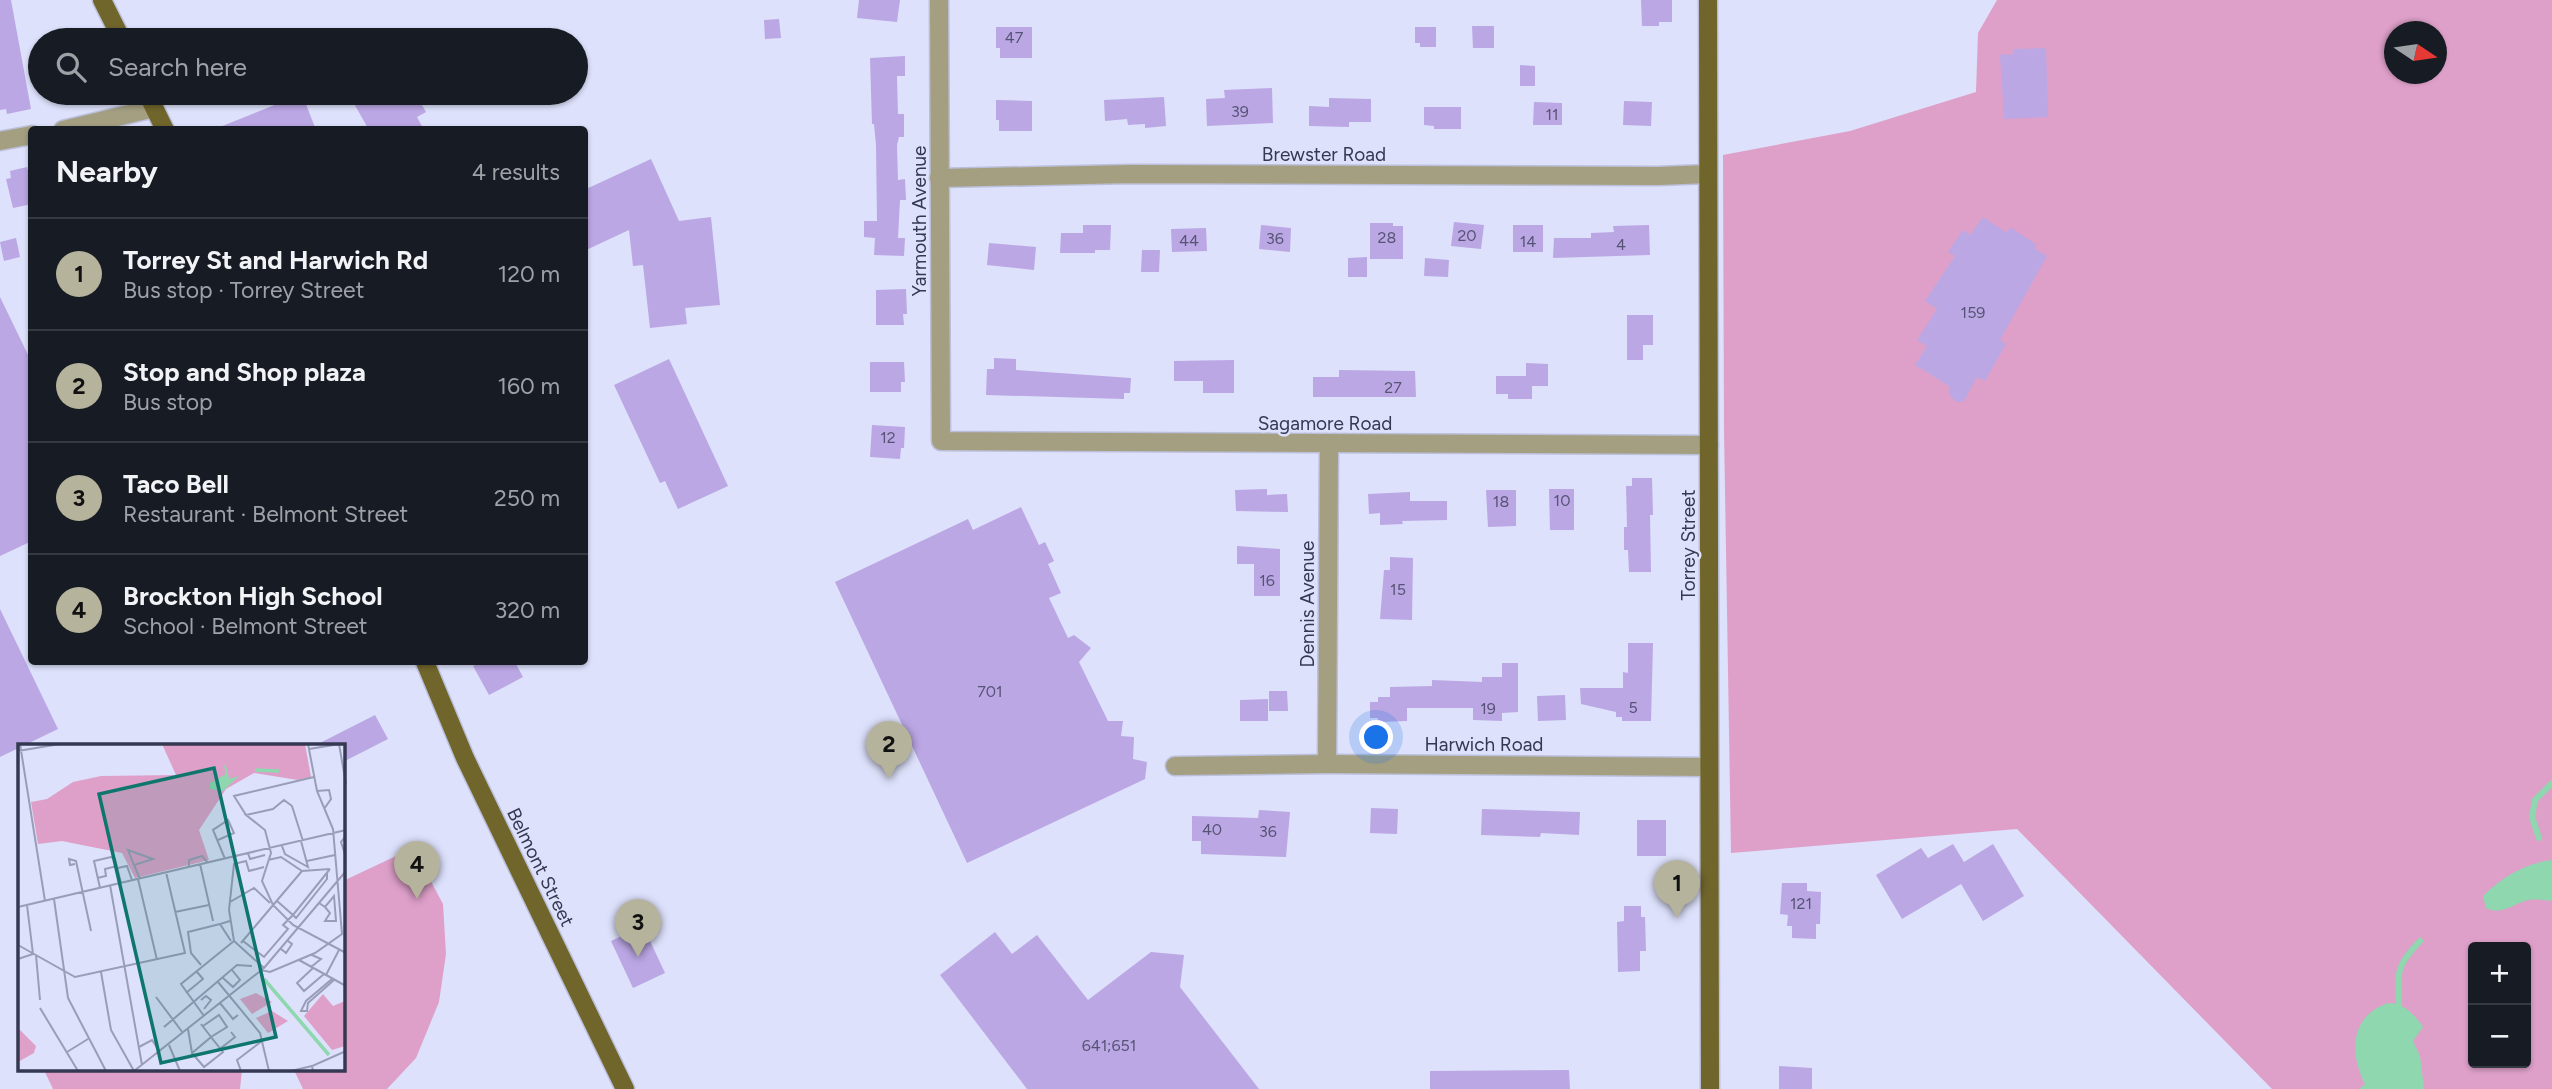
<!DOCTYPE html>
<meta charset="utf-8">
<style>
body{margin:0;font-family:Figtree,sans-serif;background:#242831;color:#f1f3f6}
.controls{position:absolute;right:21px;bottom:21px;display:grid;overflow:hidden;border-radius:7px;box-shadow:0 2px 5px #0004}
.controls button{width:63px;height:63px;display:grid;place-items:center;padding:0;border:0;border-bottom:2px solid #363941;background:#171b24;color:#f1f3f6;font:35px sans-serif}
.compass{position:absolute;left:2384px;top:21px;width:63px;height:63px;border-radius:50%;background:#171b24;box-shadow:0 2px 5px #0004;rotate:103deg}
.you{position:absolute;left:1377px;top:738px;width:24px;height:24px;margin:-18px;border:5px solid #fff;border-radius:50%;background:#1a73e8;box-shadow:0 0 0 10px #1a73e833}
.badge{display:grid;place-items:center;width:46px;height:46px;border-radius:50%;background:#b6b39d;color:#111;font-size:23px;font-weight:700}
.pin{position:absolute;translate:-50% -58px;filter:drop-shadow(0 2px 4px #0008)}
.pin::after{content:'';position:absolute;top:37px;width:24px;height:21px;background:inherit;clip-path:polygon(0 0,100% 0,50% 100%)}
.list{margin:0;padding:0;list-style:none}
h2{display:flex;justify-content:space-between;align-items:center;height:91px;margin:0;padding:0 28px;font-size:30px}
h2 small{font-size:23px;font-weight:400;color:#9ea1a6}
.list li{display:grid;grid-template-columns:46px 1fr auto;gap:21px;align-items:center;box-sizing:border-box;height:112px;padding:0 28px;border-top:2px solid #363941}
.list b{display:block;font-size:26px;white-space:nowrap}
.list p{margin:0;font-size:23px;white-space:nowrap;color:#9ea1a6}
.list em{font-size:23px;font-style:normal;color:#9ea1a6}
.icon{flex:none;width:38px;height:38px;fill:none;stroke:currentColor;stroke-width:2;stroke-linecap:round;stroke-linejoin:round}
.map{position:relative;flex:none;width:2552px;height:1089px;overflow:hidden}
.search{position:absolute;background:#171b24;box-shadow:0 2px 5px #0004;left:28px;top:28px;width:560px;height:77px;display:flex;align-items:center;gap:18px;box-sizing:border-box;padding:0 24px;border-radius:38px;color:#9ea1a6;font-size:26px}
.panel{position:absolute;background:#171b24;box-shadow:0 2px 5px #0004;left:28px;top:126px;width:560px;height:539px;border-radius:7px}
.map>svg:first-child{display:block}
</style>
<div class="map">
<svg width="2552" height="1089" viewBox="0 0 2552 1089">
<rect width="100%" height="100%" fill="#dde1fb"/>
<g fill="#dea0c9" fill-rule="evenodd">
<path d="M1997 0H2552V1089H2272L2017 829 1731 853 1724 430 1723 155 1850 131 1976 92 1978 33ZM2394 32H2436V74H2394ZM2473 947H2526V1063H2473Z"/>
<path d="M413 848 443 904 446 954 439 1002 416 1058 387 1089H303L294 1070H343V881Z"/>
<path d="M44 1070H242L240 1089H53Z"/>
</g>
<g fill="#8ed7af">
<path d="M2552 860V901C2545 900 2537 899 2529 900 2514 903 2502 916 2486 908L2483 896C2502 877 2525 863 2552 860Z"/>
<path d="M2388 1003C2404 1003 2415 1015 2423 1027L2413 1041 2420 1056 2424 1089H2359L2365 1084C2349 1053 2350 1016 2388 1003Z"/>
</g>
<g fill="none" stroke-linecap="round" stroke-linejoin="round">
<g stroke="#8ed7af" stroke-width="6">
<path d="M2539 838 2532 817 2535 800 2552 783"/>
<path d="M2399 1012C2399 975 2392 970 2420 941"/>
</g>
</g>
<g fill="#bba7e4">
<path d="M0 0H11L31 109 7 114 6 109 0 110Z"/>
<path d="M859 0H900L897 22 857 18Z"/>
<path d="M1641 0H1672V22H1659V26H1642Z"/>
<path d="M779 19 781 38 765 39 764 20Z"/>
<path d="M1472 26H1494V48H1473Z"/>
<path d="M996 27H1032V58H1000V48H996Z"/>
<path d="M1415 27H1436V47H1420V43H1415Z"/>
<path d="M2046 48 2048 117 2004 119 2000 55 2014 54V49Z"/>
<path d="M905 56V76H897L898 114H904V137H899L897 145 898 180 905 179 906 200H900L898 238H905L904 256 874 255 875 238 864 237V221H877L876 145 874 124H872L870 58Z"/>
<path d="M1520 65 1535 66V86H1520Z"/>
<path d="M1272 88 1273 123 1207 126 1206 99 1225 98 1224 90Z"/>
<path d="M348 93H415L426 112 417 117 424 130H369Z"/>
<path d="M302 94 316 130H215V129Z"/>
<path d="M1164 97 1166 126 1145 128V124L1128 125 1127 119 1105 121 1104 100Z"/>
<path d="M1329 98 1371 99V122H1349V127L1309 126V106L1329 107Z"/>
<path d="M996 100 1032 101V131H999V120H996Z"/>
<path d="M1624 101 1652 102 1651 126 1623 125Z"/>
<path d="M1534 102 1562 103V125H1533Z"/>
<path d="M1424 107H1461V129H1434V126L1424 125Z"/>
<path d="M651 159 679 221 711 217 720 305 685 308 687 324 650 328 643 265 633 266 629 230 584 251V190Z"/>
<path d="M27 167 29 174H32V204L13 208 6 179 11 178 10 171Z"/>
<path d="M1983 217 2007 233 2010 227 2037 245 2034 248 2047 256 2000 340 2006 344 1985 381 1977 377 1964 401 1956 402 1949 394V386L1915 365 1927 346 1917 340 1937 309 1925 301 1955 256 1948 252 1963 230 1970 235Z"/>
<path d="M1454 222 1484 225 1481 249 1451 246Z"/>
<path d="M1370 223H1393V226H1403V259H1370Z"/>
<path d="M1083 225H1111L1110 250H1095V253H1060L1061 233H1083Z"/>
<path d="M1261 225 1291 228 1290 252 1259 249Z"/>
<rect x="1513" y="225" width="30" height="27"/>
<path d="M1649 225 1650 255 1553 258 1554 238H1591V233L1614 232 1613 226Z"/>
<path d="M1206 228 1207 251 1172 252 1171 229Z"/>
<path d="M16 238 20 257 4 261 0 242Z"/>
<path d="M989 243 1036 247 1034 270 987 265Z"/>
<path d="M1142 250H1160L1159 272H1141Z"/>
<path d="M1367 257V277H1348V258Z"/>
<path d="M1425 258 1449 260 1448 277 1424 276Z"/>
<path d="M906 289 907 314H903L904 325H876V290Z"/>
<path d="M0 297 32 363V541L0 556Z"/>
<path d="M1627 315H1653V345H1643V360H1627Z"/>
<path d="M994 358 1016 359V370L1131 378 1130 393H1124V399L986 395 987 369H994Z"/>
<path d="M669 359 728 486 678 509 665 481 660 483 614 385Z"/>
<path d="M1234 360V393H1203V381H1174V361Z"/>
<path d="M870 362H904L905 382H901V392H870Z"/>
<path d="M1526 363 1548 364V386H1532V399H1508V394H1496V376H1526Z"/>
<path d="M1339 370 1415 371 1416 397H1313V377H1339Z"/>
<path d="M872 425 905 427 904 448H901L900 459 870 457Z"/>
<path d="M1632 478H1652L1653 515H1650L1651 572H1629L1628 550H1624V527H1627L1626 486H1632Z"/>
<path d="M1267 489V495L1287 494 1288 512 1236 511 1235 490Z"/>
<path d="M1549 489H1574V530H1550Z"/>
<path d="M1486 490H1516V526L1488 527Z"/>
<path d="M1410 492V501H1447V520L1402 521 1403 524 1380 525V513L1369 514 1368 494Z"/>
<path d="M1021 507 1039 545 1045 542 1054 561 1048 564 1061 593 1049 598 1068 638 1074 635 1091 648 1079 662 1108 721H1123L1121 736 1134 737 1133 759 1147 762 1145 779 967 863 835 582 968 519 973 530Z"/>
<path d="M1237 546 1280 549V596H1254V564H1237Z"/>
<path d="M1390 557 1413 558 1412 620 1380 619 1384 570H1390Z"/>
<path d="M0 609 58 729 0 757Z"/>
<path d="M1628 643H1653L1651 721H1622V717H1616V712L1581 704 1580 688H1623V672L1628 673Z"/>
<path d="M482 662H515L523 677 489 695 473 666Z"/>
<path d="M1502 663H1518V712L1502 713V721L1473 720V708H1407V721L1378 722V718H1370V702H1378V697H1390V687L1432 686V680L1482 682V677H1502Z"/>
<path d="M1269 691H1287L1288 711H1269Z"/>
<path d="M1565 695 1566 720 1538 721 1537 696Z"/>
<path d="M1268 699V721H1240V700Z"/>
<path d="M375 715 388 739 343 762V746H314Z"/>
<path d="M1371 808 1398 809 1397 834 1370 833Z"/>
<path d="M1482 809 1580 812 1579 835 1541 833 1540 837 1481 835Z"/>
<path d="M1259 810 1290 812 1286 857 1201 854V841H1192V816L1258 818Z"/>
<rect x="1637" y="820" width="29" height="36"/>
<path d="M1953 844 1964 862 1993 844 2024 896 1983 921 1961 884 1902 919 1876 875 1921 848 1928 858Z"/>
<path d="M1782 883H1807V891L1821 892 1820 924H1816V939L1792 938V926H1787L1788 915 1780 914Z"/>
<path d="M1624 906H1641V917H1645L1646 951H1640V971L1618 972 1617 922 1624 921Z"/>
<path d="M643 926 665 973 633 988 611 941Z"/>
<path d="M995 932 1012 954 1037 935 1088 1000 1151 952 1184 955 1180 987 1259 1089H1027L940 975Z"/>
<path d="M1779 1066 1812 1068V1089H1779Z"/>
<path d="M1569 1070 1570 1089H1430V1071Z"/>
</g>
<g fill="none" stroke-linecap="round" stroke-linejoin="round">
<g stroke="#bbbfd9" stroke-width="21">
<g id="minor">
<path d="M939 0 941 441 1709 445"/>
<path d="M63 130 154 108"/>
<path d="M0 141 32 135"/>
<path d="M939 178 1131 174 1658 176 1708 174"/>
<path d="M1327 764 1329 444"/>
<path d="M1175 766 1327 764 1709 767"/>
</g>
</g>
<g stroke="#bbbfd9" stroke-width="21">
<g id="major">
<path d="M102 0 122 40"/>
<path d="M1708 0 1710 1089"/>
<path d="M147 93 165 130"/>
<path d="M425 662 465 758 625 1089"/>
</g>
</g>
<use href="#minor" stroke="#a49f81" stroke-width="18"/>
<use href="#major" stroke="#70652b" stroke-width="18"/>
</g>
<g text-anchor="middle" stroke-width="5" stroke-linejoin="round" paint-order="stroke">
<g font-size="16" fill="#565476">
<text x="1014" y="43">47</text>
<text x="1240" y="117">39</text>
<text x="1552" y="120">11</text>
<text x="1467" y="241">20</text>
<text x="1387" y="243">28</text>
<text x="1275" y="244">36</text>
<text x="1189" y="246">44</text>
<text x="1528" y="247">14</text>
<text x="1621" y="250">4</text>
<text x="1973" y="318">159</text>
<text x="1393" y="393">27</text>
<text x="888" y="443">12</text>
<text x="1562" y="506">10</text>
<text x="1501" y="507">18</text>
<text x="1267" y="586">16</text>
<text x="1398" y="595">15</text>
<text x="990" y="697">701</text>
<text x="1633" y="713">5</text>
<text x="1488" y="714">19</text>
<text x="1212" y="835">40</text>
<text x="1268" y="837">36</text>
<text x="1801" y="909">121</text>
<text x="1109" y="1051">641;651</text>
</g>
<g font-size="19" fill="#353851" stroke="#dde1fb">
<text x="1324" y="161">Brewster Road</text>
<text transform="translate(919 221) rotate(-90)" y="7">Yarmouth Avenue</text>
<text x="1325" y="430">Sagamore Road</text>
<text transform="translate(1688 545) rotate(-90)" y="7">Torrey Street</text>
<text transform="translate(1307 604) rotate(-90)" y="7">Dennis Avenue</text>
<text x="1484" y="751">Harwich Road</text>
<text transform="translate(541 867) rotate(64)" y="7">Belmont Street</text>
</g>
</g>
<g transform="translate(18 744)">
<rect width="327" height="327" fill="#dde1fb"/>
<path d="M144 0H287L293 33 280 36 236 29 208 45 181 86 191 116 117 134 104 109 44 97 20 100 13 58 29 55 55 38 83 32 158 31ZM238 249 254 258 234 270 222 255ZM305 250 315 262 327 257V302L314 306 286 272ZM254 267 270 277 250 289 238 274ZM0 284 18 302 16 309 0 318Z" fill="#dea0c9"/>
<path d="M205 19 209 25 211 35 221 32 205 47 192 45V39L208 30Z" fill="#8ed7af"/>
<path fill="none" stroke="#8ed7af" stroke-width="3.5" d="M237 26 261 27M246 235 311 311"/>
<path fill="none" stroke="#9a9db7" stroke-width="2" d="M2 0 27 157M321 0 328 40M291 5 322 0M0 7 42 0M299 47 311 46 313 55 306 65M228 71 216 52 296 33M328 92 323 98 328 113M200 96 216 89 210 76 195 86 207 115M285 97 274 62 266 56 255 65 228 71 247 86 253 109 244 137 255 161 275 181 328 209M264 102 267 110 290 123 283 97M230 109 232 115 247 111M250 116 263 113 284 127 312 125M289 117 317 111M57 120 52 121 51 115 58 117 73 187M182 120 195 177M116 121 110 106 135 115 116 121 122 135M171 123V116L184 112 190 119M100 124 109 122 114 136M79 134 88 132 87 125 99 122M120 135 139 216M92 141 124 321M82 144 76 117 93 113 97 115 103 139M36 155 50 254 88 327M259 157 275 171 312 125M212 158 236 144 252 159M301 159 307 163 316 152 318 177H307L312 169 307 163M0 163 328 86M157 168 191 161M212 177 202 180 213 197M225 197 246 213 270 185 265 181 275 171 278 174 309 135V129M223 199 284 127M0 201 57 233 167 209 148 128M263 205 268 209 274 200 270 197M18 211 22 256M0 215 15 210 9 161M281 216 328 242M183 221 173 209 170 188 202 180M293 223 303 215 294 211M246 224 216 197 211 166 216 120 228 117 231 127 246 123M295 224 279 239 286 247 306 230M243 226 252 228 297 209 324 190 315 85 299 47 290 0M83 228 93 286 116 327M308 231 321 206M205 234 215 243 222 236 214 226M314 235 288 257 283 267H289L290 259 316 236M200 238 242 289 251 327M168 249 185 235 179 228M138 253 165 289M183 256 188 252 193 256 186 265M202 259 215 275 220 271M22 264 60 327M186 272 163 240 216 197M146 283 219 221 234 222M170 285 174 309 193 293 183 280M151 301 162 327M121 303 134 296 142 308M203 304 217 293 213 288M49 308 70 295M174 309 186 323 205 308 193 293 209 283 201 271 185 282M116 327 246 224 328 127M223 327 219 316 244 297M273 327 294 322M295 327 294 322 328 307"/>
<path fill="#0f766e" fill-opacity="0.15" stroke="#0f766e" stroke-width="3.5" d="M196 24 258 293 143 319 81 50Z"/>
<rect width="327" height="327" fill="none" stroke="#353851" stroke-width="3.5"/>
</g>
</svg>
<div class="controls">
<button>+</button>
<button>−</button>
</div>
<svg class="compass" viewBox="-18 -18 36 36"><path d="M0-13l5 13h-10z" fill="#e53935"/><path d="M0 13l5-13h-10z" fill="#9ea1a6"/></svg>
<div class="you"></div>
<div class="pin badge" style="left:1677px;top:918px">1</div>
<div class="pin badge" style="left:889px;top:779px">2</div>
<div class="pin badge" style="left:638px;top:957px">3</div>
<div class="pin badge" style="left:417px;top:899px">4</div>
<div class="search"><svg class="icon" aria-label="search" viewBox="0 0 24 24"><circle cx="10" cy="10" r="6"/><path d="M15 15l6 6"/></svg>Search here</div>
<section class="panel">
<h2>Nearby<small>4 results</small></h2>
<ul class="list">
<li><span class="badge">1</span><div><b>Torrey St and Harwich Rd</b><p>Bus stop · Torrey Street</p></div><em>120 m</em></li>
<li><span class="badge">2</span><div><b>Stop and Shop plaza</b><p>Bus stop</p></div><em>160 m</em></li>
<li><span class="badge">3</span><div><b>Taco Bell</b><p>Restaurant · Belmont Street</p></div><em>250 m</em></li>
<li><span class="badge">4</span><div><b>Brockton High School</b><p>School · Belmont Street</p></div><em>320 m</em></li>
</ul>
</section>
</div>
